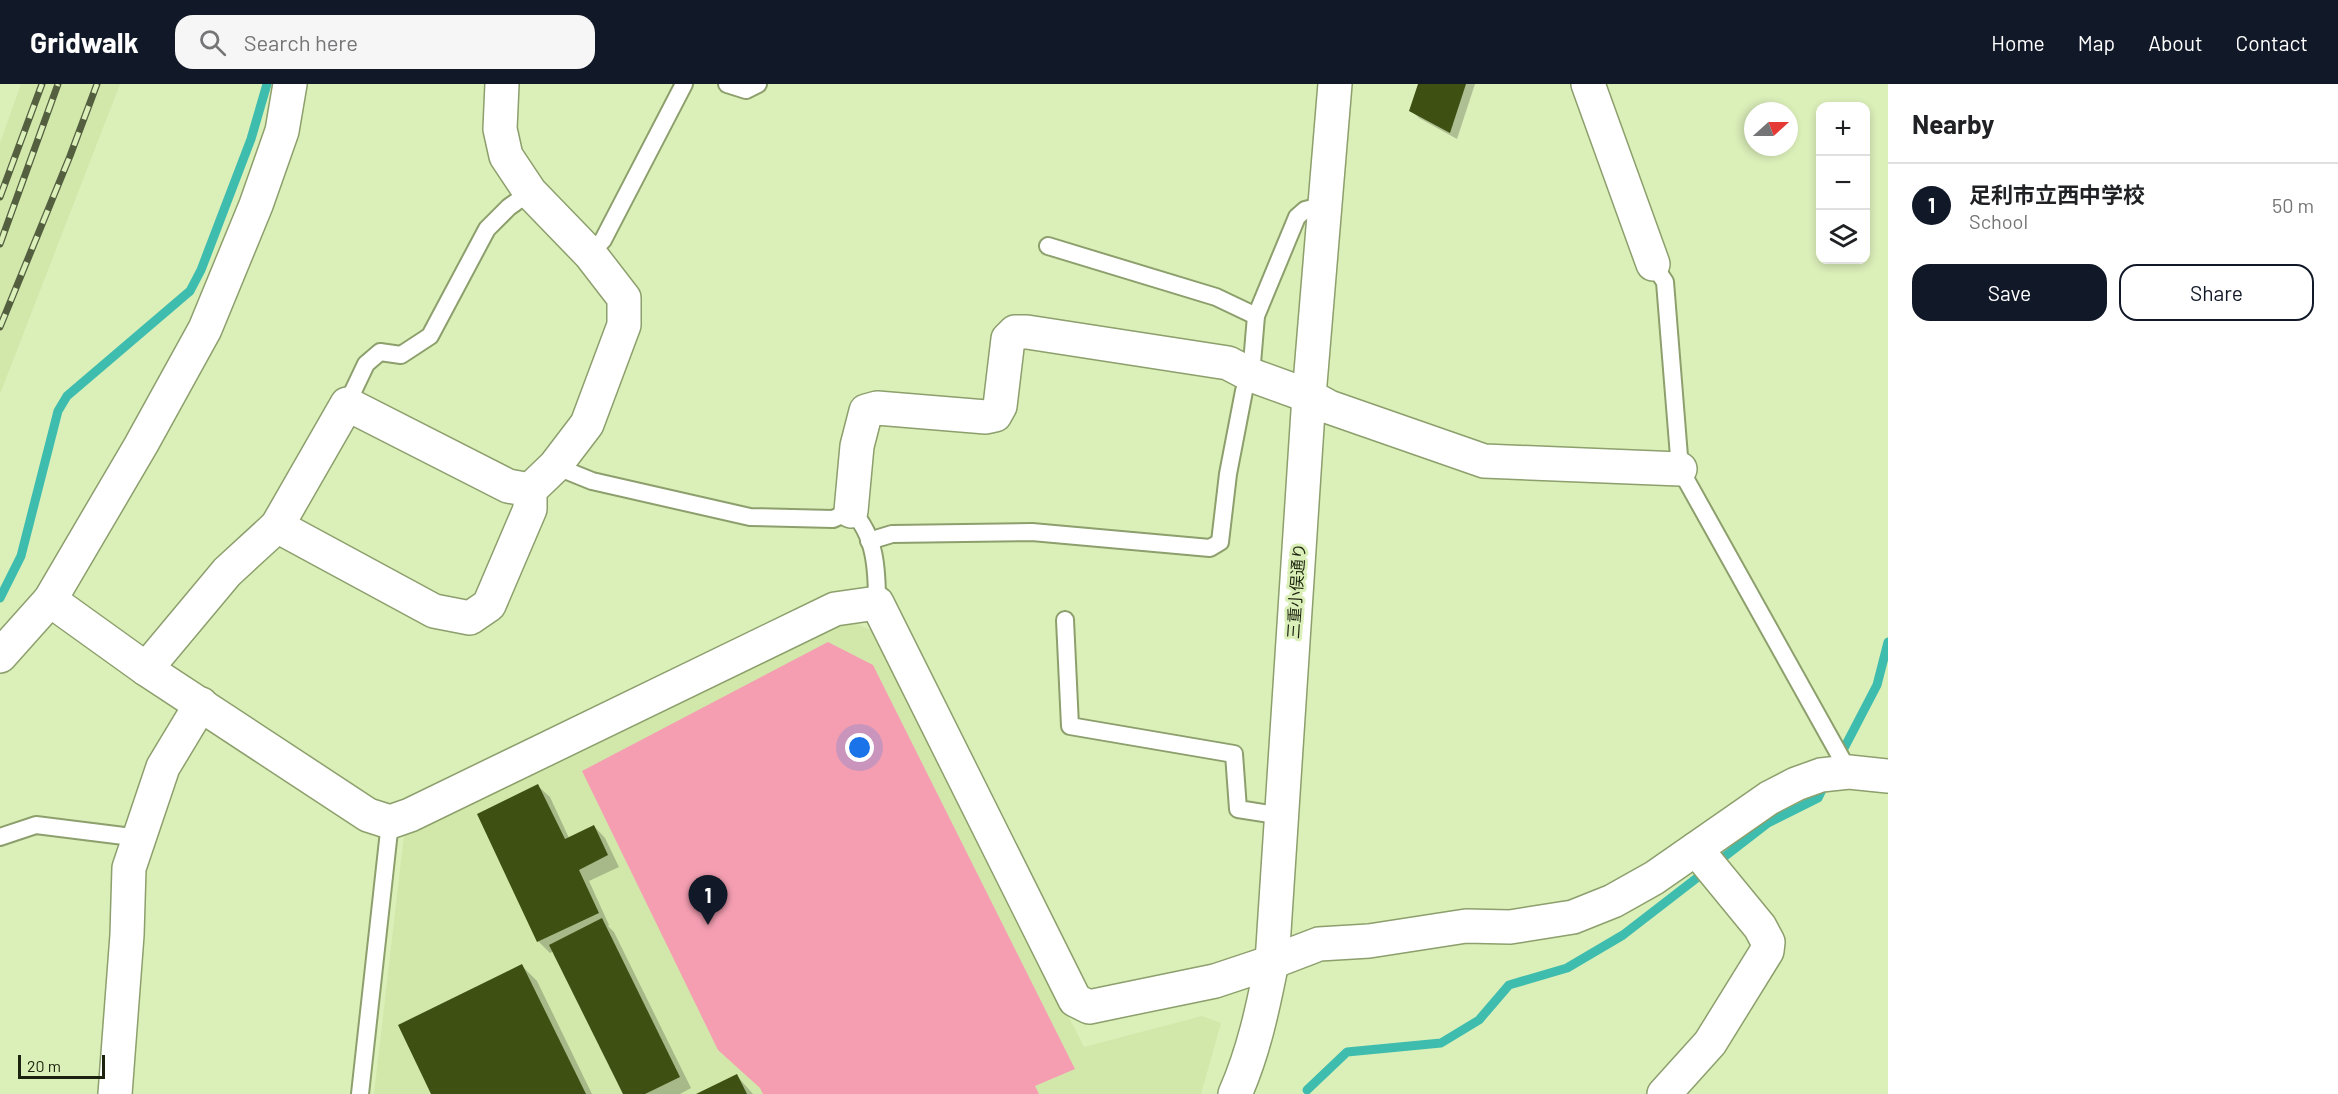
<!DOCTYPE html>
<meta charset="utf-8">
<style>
body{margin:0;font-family:Barlow,"Noto Sans JP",sans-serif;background:#f6f6f6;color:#202124}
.controls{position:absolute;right:18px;top:18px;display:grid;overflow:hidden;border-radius:12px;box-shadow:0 3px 9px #0003}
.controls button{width:54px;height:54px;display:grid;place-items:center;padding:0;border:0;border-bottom:2px solid #e0e0e0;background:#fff;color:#202124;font:30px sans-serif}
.compass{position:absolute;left:1744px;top:18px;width:54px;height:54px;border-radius:50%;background:#fff;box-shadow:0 3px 9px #0003;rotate:69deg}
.scale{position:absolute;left:18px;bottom:15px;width:87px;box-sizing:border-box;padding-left:6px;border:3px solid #1b220d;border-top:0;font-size:16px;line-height:21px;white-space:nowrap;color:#1b220d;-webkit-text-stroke:4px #dbefb9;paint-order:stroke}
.you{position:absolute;left:860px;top:664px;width:21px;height:21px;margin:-15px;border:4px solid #fff;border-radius:50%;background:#1a73e8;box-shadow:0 0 0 9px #1a73e833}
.badge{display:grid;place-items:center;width:39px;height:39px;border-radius:50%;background:#111827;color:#fff;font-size:20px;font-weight:700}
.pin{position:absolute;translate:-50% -50px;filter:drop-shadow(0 2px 3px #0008)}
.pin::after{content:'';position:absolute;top:32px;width:21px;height:18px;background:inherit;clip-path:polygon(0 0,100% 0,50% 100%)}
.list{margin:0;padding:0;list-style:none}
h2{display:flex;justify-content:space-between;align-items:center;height:78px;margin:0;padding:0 24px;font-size:26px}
h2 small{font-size:20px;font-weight:400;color:#757577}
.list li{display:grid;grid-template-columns:39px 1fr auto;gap:18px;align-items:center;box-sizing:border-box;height:84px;padding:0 24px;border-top:2px solid #e0e0e0}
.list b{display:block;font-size:22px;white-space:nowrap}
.list p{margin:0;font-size:20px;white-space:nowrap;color:#757577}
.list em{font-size:20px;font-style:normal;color:#757577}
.actions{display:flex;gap:12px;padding:18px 24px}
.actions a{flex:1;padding:14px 0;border:2px solid #111827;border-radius:18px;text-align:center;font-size:21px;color:#111827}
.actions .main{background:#111827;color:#fff}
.icon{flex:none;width:33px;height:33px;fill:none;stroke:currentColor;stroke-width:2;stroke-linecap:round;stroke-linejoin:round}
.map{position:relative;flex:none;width:1888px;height:1010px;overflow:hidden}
header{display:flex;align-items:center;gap:36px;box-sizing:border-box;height:84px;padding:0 30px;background:#111827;color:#fff}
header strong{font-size:28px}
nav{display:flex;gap:33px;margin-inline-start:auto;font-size:21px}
.search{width:420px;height:54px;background:#f6f6f6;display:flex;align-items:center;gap:15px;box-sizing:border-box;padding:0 21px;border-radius:18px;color:#757577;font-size:22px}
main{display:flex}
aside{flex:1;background:#fff}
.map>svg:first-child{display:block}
</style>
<header>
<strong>Gridwalk</strong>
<div class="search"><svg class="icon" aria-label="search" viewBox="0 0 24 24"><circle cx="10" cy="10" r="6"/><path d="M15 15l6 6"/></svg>Search here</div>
<nav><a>Home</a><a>Map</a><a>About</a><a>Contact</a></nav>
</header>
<main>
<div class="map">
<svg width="1888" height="1010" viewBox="0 0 1888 1010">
<rect width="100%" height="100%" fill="#dbefb9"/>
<g fill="#d1e8aa">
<path d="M21 0H120L0 310V59Z"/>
<path d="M842 533 874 548 1084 963 1202 932 1221 939 1201 1010H374L404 751Z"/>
</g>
<path fill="#f59eb2" d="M828 558 873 581 1075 985 1035 1002 1039 1010H763L760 1004 718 966 582 687Z"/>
<g fill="#0003">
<path d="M1419 0H1475L1457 55 1419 34 1411 26Z"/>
<path d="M538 702 550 713 569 754 594 742 605 754 619 783 589 797 609 841 608 842 614 848 691 1004 680 1010H625L554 867 550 869 539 858 479 730Z"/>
<path d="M522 882 537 897 592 1010H433Z"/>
<path d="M737 992 753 1010H699Z"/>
</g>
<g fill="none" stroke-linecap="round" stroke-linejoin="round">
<g stroke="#3ebdaf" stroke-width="9">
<path d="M0 514 21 472 58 327 67 312 190 207 201 186 251 55 267 0"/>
<path d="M1839 674 1877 601 1888 558"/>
<path d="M1307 1006 1347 968 1441 959 1479 936 1509 901 1567 884 1623 851 1768 739 1818 714 1825 700"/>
</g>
</g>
<g fill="#3e5012">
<path d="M1418 0H1466L1450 49 1409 27Z"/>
<path d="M538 700 565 755 594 741 608 771 579 786 599 829 537 858 477 730Z"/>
<path d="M602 834 680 993 645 1010H623L549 861Z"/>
<path d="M522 880 586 1010H431L398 941Z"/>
<path d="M737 990 747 1010H696Z"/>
</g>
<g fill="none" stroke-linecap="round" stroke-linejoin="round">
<g stroke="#8c9f6c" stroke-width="20">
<g id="service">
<path d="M727 0 746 6 758 0"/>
<path d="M1048 162 1216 213 1256 232"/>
<path d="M590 170 603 156 684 0"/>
<path d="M1653 180 1665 198 1680 385 1849 688"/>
<path d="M347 320 366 280 380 268 401 271 430 252 487 145 509 123 530 108"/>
<path d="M555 382 592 397 750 433 833 435 851 427C876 450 877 488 877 519"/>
<path d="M869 457 892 450 1032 448 1210 464 1220 458 1228 390 1244 307 1251 291 1256 232 1297 133 1305 126 1325 121"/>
<path d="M1065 536 1070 642 1234 670 1238 725 1282 732"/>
<path d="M0 753 36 741 140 754"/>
<path d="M360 1010 390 738"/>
</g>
</g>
<g stroke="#8c9f6c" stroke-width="36">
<g id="minor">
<path d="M502 0 500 45 506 72 530 108 590 170 624 214V241L587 340 555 382 530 406V425L489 521 470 534 434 527 277 442 347 320 508 402 530 406"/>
<path d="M1588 0 1653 180"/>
<path d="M851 427 857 362 866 327 877 324 986 333 995 331 1000 322 1008 255 1015 248H1027L1228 279 1251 291 1309 312 1329 323 1484 377 1680 385"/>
<path d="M50 516 146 585 368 731 390 738 410 731 835 525 877 519 1075 916 1089 923 1215 897 1272 878"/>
<path d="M0 572 50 516 141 361 205 245 256 121 282 47 290 0"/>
<path d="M146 585 227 488 277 442"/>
<path d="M115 1010 127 851 129 784 163 683 201 620"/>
<path d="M1664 1010 1710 959 1767 867 1768 858 1760 843 1696 765"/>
</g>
</g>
<g stroke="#8c9f6c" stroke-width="36">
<g id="tertiary">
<path d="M1272 878 1319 860 1369 857 1466 842 1510 843 1573 833 1613 817 1654 794 1769 714 1796 700 1821 691 1849 688 1888 692"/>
<path d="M1235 1010C1254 967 1263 923 1272 878L1309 312 1335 0"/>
</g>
</g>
<use href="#service" stroke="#fff" stroke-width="16"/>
<use href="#minor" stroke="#fff" stroke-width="33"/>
<use href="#tertiary" stroke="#fff" stroke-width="33"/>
<g stroke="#545f40" stroke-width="7">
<g id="rail">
<path d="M0 113 42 0"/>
<path d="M0 160 58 0"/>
<path d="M0 243 70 72 97 0"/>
</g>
</g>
<use href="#rail" stroke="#dbefb9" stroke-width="4.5" stroke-dasharray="14" stroke-linecap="butt"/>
</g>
<g text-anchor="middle" stroke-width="6" stroke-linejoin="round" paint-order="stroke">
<g font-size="16" fill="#1b220d" stroke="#dbefb9">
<text transform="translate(1296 507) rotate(-86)" y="6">三重小俣通り</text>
</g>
</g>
</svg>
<div class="controls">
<button>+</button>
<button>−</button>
<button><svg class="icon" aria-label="layers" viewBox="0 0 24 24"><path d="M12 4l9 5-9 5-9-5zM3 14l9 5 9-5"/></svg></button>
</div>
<svg class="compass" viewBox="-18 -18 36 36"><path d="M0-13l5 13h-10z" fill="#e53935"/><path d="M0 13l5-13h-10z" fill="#757577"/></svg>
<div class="scale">20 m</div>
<div class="you"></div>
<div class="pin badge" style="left:708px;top:841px">1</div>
</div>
<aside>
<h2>Nearby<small></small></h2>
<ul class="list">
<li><span class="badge">1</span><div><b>足利市立西中学校</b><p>School</p></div><em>50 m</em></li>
</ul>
<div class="actions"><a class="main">Save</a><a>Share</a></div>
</aside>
</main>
